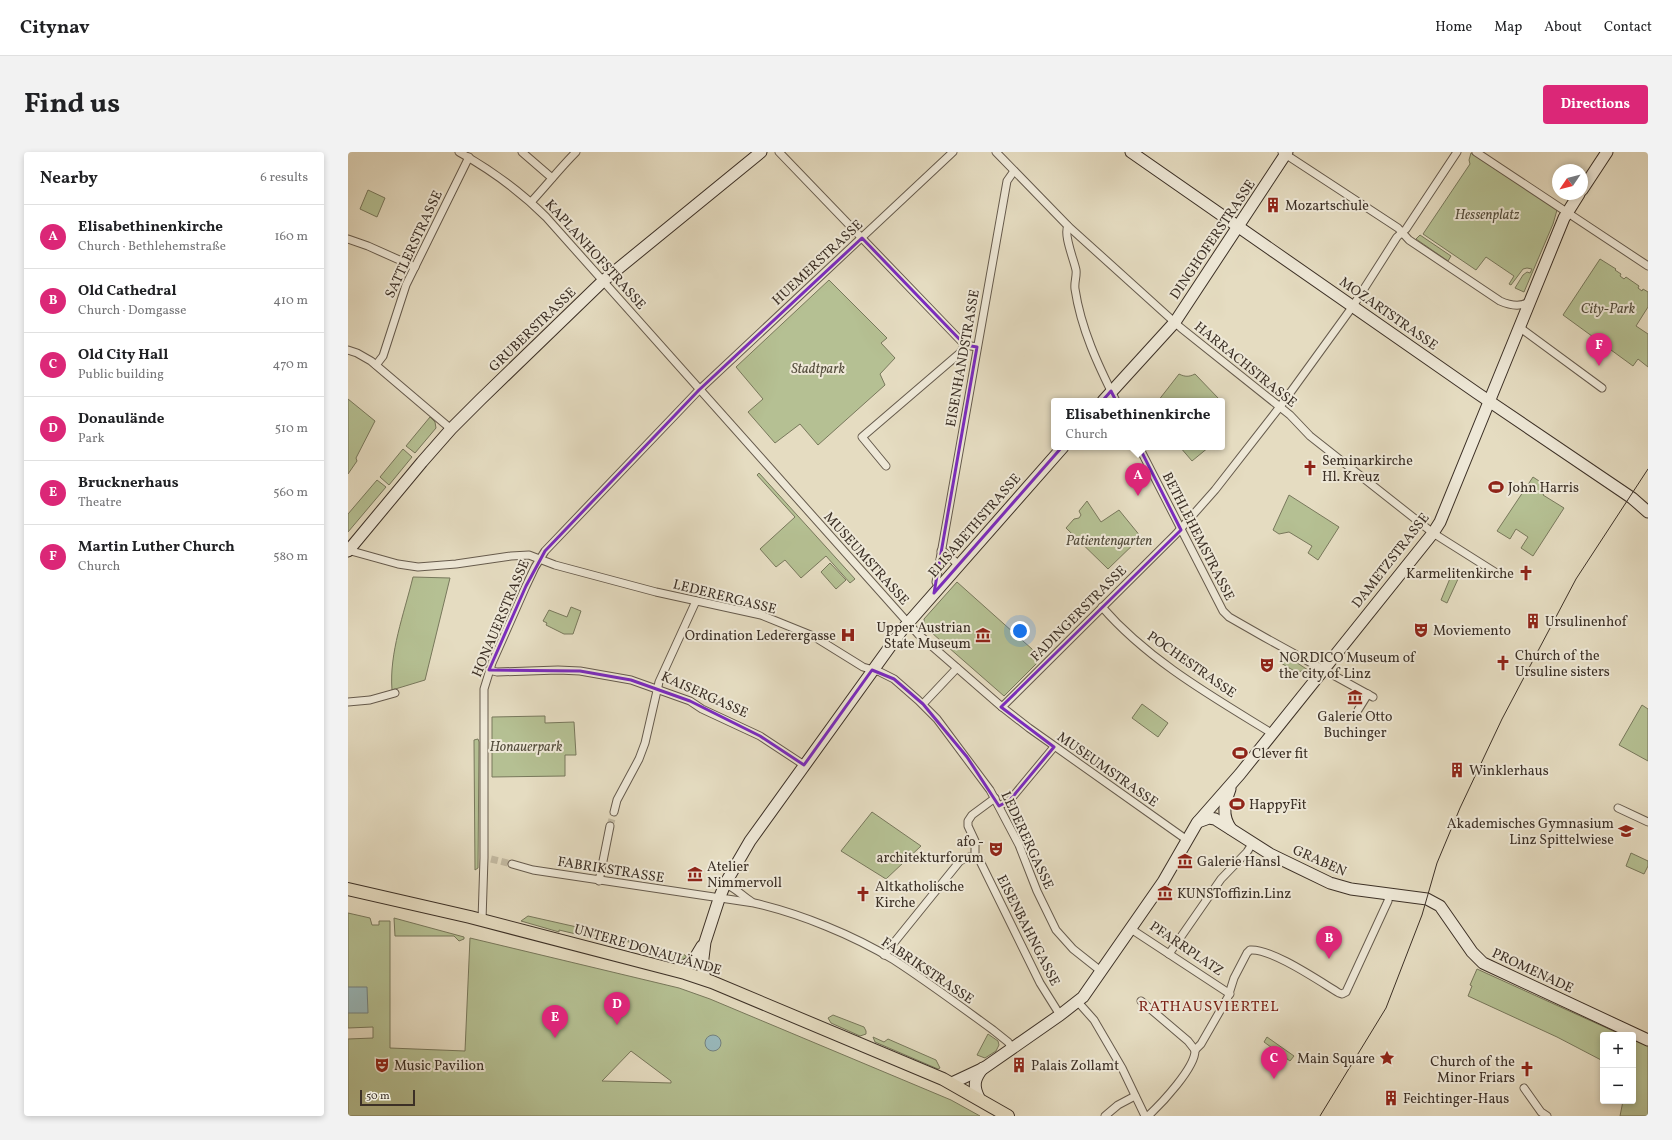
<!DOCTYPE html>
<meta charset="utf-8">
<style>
body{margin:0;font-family:Vollkorn,serif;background:#f2f2f2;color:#202124}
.controls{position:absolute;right:12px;bottom:12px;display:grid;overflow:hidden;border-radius:4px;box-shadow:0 2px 6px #0003}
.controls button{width:36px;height:36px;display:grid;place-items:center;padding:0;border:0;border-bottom:1px solid #e0e0e0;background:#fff;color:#202124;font:20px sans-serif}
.compass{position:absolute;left:1204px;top:12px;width:36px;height:36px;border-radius:50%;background:#fff;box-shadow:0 2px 6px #0003;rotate:235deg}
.scale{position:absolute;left:12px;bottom:10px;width:55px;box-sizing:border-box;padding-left:4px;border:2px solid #3c3026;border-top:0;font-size:11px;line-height:14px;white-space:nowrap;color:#3c3026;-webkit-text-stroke:3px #eee8d7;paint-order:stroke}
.you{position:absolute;left:672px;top:479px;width:14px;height:14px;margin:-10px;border:3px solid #fff;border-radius:50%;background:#1a73e8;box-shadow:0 0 0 6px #1a73e833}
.badge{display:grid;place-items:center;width:26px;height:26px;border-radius:50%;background:#db2777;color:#fff;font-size:13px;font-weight:700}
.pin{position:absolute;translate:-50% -33px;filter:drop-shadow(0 1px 2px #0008)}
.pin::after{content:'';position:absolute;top:21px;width:14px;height:12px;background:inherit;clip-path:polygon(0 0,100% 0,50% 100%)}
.popup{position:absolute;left:703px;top:246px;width:174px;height:52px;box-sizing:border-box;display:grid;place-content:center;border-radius:4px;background:#fff;filter:drop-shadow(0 1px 3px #0005);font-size:13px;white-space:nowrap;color:#757577}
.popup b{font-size:15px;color:#202124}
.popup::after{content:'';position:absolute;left:50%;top:100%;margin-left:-8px;border:8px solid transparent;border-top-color:#fff}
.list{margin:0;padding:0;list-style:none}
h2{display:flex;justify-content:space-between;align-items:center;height:52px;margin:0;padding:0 16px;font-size:17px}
h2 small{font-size:13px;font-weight:400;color:#757577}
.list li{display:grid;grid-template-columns:26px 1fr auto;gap:12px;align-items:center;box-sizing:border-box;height:64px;padding:0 16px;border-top:1px solid #e0e0e0}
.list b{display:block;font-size:15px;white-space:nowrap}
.list p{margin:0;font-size:13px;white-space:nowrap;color:#757577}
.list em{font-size:13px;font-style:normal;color:#757577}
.map{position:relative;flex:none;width:1300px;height:964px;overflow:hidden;border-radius:4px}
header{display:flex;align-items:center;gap:24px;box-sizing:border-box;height:56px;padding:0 20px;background:#fff;border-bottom:1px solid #e0e0e0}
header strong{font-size:19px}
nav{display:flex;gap:22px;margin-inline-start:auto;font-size:14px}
.intro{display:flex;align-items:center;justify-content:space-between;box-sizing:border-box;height:96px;padding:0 24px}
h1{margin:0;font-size:28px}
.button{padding:10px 18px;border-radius:4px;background:#db2777;color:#fff;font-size:14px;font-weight:700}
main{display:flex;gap:24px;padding:0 24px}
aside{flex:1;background:#fff;border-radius:4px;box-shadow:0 2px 6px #0003}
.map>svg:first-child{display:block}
</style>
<header>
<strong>Citynav</strong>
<nav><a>Home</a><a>Map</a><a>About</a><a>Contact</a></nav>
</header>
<div class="intro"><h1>Find us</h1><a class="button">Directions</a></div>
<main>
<aside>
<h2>Nearby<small>6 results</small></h2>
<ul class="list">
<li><span class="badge">A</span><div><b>Elisabethinenkirche</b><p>Church · Bethlehemstraße</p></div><em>160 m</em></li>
<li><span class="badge">B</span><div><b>Old Cathedral</b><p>Church · Domgasse</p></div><em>410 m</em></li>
<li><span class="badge">C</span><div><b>Old City Hall</b><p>Public building</p></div><em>470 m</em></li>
<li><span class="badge">D</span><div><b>Donaulände</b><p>Park</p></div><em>510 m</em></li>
<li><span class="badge">E</span><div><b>Brucknerhaus</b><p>Theatre</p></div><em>560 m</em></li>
<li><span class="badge">F</span><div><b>Martin Luther Church</b><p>Church</p></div><em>580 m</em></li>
</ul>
</aside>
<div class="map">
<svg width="1300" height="964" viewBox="0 0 1300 964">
<rect width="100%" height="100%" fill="#e5dcc1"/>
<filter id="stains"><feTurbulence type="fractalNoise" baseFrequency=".005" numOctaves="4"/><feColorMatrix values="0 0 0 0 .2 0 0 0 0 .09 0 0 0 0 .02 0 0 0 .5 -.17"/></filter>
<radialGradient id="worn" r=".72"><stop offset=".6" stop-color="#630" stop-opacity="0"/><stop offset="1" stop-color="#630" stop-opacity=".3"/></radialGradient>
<g fill="#b5c093" stroke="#78785c" fill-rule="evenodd">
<path d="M1123 1 1209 58 1205 72 1176 140 1167 136 1175 123 1179 120 1182 121 1184 117 1179 116 1175 117 1163 133 1161 132 1166 124 1138 105 1128 118 1075 82 1122 12 1121 8Z"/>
<path d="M20 38 37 46 29 65 12 57Z"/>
<path d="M1072 83 1103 104 1100 109 1068 87Z"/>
<path d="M1252 107 1268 117 1267 118 1273 122 1272 124 1276 127 1278 125 1291 134 1290 136 1294 139 1295 137 1300 140V155L1288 174 1300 182V215L1290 207 1285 214 1215 163Z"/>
<path d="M481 128 539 186 533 191 547 206 532 222 537 233 470 293 452 272 427 291 400 260 415 247 388 215Z"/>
<path d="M831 222C837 225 841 225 847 222L871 247 870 249H810Z"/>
<path d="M0 247 27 269 8 306 9 309 0 322Z"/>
<path d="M82 265 87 270 88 276 67 301 58 294Z"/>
<path d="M832 295H861L844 309Z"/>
<path d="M55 297 64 305 41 333 32 325Z"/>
<path d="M411 321 507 427 502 431 478 404 453 426 437 408 428 415 412 397 447 365 409 323Z"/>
<path d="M1185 325 1200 335 1195 343 1216 356 1185 404 1173 396 1180 385 1168 377 1162 387 1149 379Z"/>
<path d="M29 328 38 335 0 380V362Z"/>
<path d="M941 343 991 375 970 408 960 401 964 394 941 380 931 382 925 378Z"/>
<path d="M739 349 753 370 771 358 793 385 760 417 718 376 726 367 731 366 733 363 731 359Z"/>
<path d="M482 411 498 428 488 437 473 420Z"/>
<path d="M1103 424 1110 427 1099 451 1093 448Z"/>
<path d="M65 425 102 426 77 528 44 538C41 501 56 462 65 425Z"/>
<path d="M609 430 694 506 656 544 576 474V467Z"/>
<path d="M223 455 233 459 225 482H216L198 473 199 471 195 469 201 458 219 465Z"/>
<path d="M937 503 960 518 948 520 933 511Z"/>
<path d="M794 552 820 571 810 585 784 566Z"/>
<path d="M1294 553 1300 557V609L1271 593Z"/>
<path d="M197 564V571L226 570 228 603H217V624L144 625V565Z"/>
<path d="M130 587 131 590 130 716 127 718 126 588Z"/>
<path d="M524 660 573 694 538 727 493 699Z"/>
<path d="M1283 701 1300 709V714L1296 722 1278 714Z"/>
<path d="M0 761 22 766 24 773H31V769H42V896L117 899 122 786 331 836 362 847 603 948 632 964H0V887L25 886V875L0 876ZM283 899 323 929V931L254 929Z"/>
<path d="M180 764 242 778 247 785 245 786 211 778V780L173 769Z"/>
<path d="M46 766 116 785V787L111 789 106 784H47Z"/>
<path d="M259 783 337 803 340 808 331 811 327 810 328 803 259 784Z"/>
<path d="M1129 817 1274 883H1255V909L1209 885 1120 844 1124 834 1122 833Z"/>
<path d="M485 863 516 875 518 879V882L512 884 483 871 480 866Z"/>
<path d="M640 882 650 889 651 893 648 899 637 906 629 903Z"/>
<path d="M525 885 536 890 540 887 588 908 592 916 590 917 527 890Z"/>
<path d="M919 885 946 904 942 909 916 890Z"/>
<path d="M1285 888 1300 893V964H1272L1275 949H1285Z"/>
</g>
<g fill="#99b9bc" stroke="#748280">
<path d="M0 835H19L20 861H0Z"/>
<circle cx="365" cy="891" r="8"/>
</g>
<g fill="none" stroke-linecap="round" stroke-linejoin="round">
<g stroke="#c3baa2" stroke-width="7" stroke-dasharray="7 3.5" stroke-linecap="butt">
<path d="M262 674 266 660"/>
<path d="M143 707 164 712"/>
</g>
<g stroke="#665b4d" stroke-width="9">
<g id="street">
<path d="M111 0C143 18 172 39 198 65L570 482 654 555 681 576 839 688"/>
<path d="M174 0 204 26"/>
<path d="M431 0 612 188 617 193 629 195"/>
<path d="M648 0 720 74 833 176 942 263 962 284 1085 381 1150 422"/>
<path d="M934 0 1050 76 1061 88 1152 149C1161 153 1171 156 1181 150"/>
<path d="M1128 0 1300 114"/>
<path d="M183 50C198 34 212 16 228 0"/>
<path d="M720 74C715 82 726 108 728 118 729 124 726 130 727 137 733 177 750 213 768 249"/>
<path d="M0 87 20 94 67 115"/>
<path d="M1171 175 1254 236"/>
<path d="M0 198 9 201 23 209 103 277"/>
<path d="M28 213 35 204 58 133 121 5"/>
<path d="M791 295 875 459 881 465 916 485 1025 545"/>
<path d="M538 314 514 285 612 201 617 193"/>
<path d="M0 398 50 412 70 415 108 412 163 404 181 403 207 413 308 440 413 463 465 484 515 515 532 520 546 527 570 548 589 567 642 638 671 693 689 739 708 778 725 797 754 820"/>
<path d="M593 399 596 400 611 413"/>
<path d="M591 436 588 430 659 29 666 19"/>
<path d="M754 455C801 509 865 545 925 582"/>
<path d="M141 518 149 520 210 518 232 519 283 528 342 549 354 557 412 584 456 613"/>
<path d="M0 550 22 548 47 541"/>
<path d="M575 552 609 516"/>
<path d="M654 555 828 382 867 338 934 252 1005 154 1049 85 1058 77 1109 0"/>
<path d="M1010 558 1020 542"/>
<path d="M651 654 662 648 706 595"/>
<path d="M1270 656 1300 670"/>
<path d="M266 660 269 648 291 607 297 591 311 530 348 449"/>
<path d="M627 705 632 709 692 831 712 863"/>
<path d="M164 712 185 718 406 751C453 762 505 783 546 808 580 830 612 854 645 878L660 890 664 896"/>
<path d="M251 729 262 674"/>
<path d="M377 732C388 736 394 744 404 750"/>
<path d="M134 768 136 706V537L144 511 178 434 187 415 197 399 351 238 605 0"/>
<path d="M783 777 882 842"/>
<path d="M821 802 873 727 899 700 904 692"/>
<path d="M536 803 612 709 621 705H627V689L620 674V669L624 663 647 646"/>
<path d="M793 849 840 889 847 898"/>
<path d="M730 850 746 868 774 916 797 964"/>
<path d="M847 898 853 892 880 845 886 826 899 801 902 798C923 796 971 829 991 841L994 842 998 840 1040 749 1041 741"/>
<path d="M1176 936 1193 960 1199 964"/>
<path d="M757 964 770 953 787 944"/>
<path d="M800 964C813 952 848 915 847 898"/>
</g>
</g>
<g stroke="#3c3026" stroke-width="13">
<g id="secondary">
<path d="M783 0 1129 241 1284 346 1300 360"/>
<path d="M1234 38 1259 0"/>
<path d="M755 249 827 170 939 0"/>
<path d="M0 399 74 310 103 277 133 247 255 129 413 0"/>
<path d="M882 637C877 651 873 663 883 677"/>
<path d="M850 670 861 666 867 667 922 702 982 731 1003 737 1079 747 1092 754 1124 800 1135 811 1300 888"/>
<path d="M328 818 345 809 354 794"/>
<path d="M357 827 354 814 357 790 371 747 377 732 402 689 554 478 715 295"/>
<path d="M604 931 636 916 712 863 735 845 815 730 849 671 892 622 1085 381 1092 370 1216 66 1231 42"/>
<path d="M631 946C625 934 626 927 635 916"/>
</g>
</g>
<g stroke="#3c3026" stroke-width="14">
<path id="primary" d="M0 737 122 765 337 821 364 830 595 927 660 964"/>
</g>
<use href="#street" stroke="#eee8d7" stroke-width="7"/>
<use href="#secondary" stroke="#eee8d7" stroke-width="11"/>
<use href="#primary" stroke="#e5dcc1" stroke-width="12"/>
<path stroke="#3c3026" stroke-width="1" d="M972 964 1038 856 1074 763 1089 711 1112 656 1154 567 1228 427 1300 317"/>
</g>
<path fill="none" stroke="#7b2cbf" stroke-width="3" stroke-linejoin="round" d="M514 86 617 193 629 195 586 441 763 239 833 378 653 555 706 595 662 648 651 654 619 605 575 552 546 527 524 518 456 613 412 584 342 549 283 528 232 519 141 518 178 434 197 399 351 238Z"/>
<defs>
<g id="building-bare" transform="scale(1.2)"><path d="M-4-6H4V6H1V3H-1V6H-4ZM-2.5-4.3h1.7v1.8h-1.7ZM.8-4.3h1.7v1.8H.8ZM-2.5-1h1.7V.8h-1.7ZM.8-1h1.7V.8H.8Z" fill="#8f2418" stroke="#eee8d7" stroke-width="2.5" paint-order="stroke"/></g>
<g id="church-bare" transform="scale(1.2)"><path d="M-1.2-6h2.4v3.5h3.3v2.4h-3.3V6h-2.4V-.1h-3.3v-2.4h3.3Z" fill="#8f2418" stroke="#eee8d7" stroke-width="2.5" paint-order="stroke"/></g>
<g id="stadium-bare" transform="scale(1.2)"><path d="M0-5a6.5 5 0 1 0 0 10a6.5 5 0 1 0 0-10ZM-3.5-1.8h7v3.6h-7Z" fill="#8f2418" stroke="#eee8d7" stroke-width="2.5" paint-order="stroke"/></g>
<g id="theatre-bare" transform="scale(1.2)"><path d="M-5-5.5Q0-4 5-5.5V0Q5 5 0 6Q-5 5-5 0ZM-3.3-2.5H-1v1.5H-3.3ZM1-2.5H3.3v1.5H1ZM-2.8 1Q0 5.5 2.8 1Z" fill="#8f2418" stroke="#eee8d7" stroke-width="2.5" paint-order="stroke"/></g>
<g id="hospital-bare" transform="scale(1.2)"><path d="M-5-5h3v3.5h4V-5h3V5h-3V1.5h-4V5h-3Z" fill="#8f2418" stroke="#eee8d7" stroke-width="2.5" paint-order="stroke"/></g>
<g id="museum-bare" transform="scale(1.2)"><path d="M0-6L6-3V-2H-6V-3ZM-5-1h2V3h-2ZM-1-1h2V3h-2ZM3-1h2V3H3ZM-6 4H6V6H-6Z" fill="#8f2418" stroke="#eee8d7" stroke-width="2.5" paint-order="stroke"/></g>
<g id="school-bare" transform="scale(1.2)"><path d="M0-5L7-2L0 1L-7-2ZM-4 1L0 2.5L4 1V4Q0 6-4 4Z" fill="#8f2418" stroke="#eee8d7" stroke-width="2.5" paint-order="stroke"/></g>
<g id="sight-bare" transform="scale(1.2)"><path d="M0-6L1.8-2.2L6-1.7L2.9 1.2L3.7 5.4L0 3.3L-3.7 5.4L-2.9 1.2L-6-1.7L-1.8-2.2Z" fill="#8f2418" stroke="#eee8d7" stroke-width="2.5" paint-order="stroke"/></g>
</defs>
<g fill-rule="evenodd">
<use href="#building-bare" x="925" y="53"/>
<use href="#church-bare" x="962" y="316"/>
<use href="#stadium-bare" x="1148" y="335"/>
<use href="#church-bare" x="1178" y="421"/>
<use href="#building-bare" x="1185" y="469"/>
<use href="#theatre-bare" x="1073" y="478"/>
<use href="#hospital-bare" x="500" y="483"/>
<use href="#museum-bare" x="635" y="483"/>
<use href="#church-bare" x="1155" y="511"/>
<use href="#theatre-bare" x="919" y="513"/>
<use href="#museum-bare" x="1007" y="545"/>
<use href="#stadium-bare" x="892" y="601"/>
<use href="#building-bare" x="1109" y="618"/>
<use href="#stadium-bare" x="889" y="652"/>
<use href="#school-bare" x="1278" y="679"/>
<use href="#theatre-bare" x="648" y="697"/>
<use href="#museum-bare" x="837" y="709"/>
<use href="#museum-bare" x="347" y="722"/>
<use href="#museum-bare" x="817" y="741"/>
<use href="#church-bare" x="515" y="742"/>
<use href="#sight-bare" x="1039" y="906"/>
<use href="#theatre-bare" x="34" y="913"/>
<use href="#building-bare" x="671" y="913"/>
<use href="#church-bare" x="1179" y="917"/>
<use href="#building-bare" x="1043" y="946"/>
</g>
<g text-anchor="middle" stroke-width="4" stroke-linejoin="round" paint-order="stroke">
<g font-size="14" fill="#3c3026" stroke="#eee8d7" text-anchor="start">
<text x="937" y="58">Mozartschule</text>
<text x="974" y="313">Seminarkirche<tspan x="974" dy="16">Hl. Kreuz</tspan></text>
<text x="1160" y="340">John Harris</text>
<text x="1166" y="426" text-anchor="end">Karmelitenkirche</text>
<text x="1197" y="474">Ursulinenhof</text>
<text x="623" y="480" text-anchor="end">Upper Austrian<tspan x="623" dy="16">State Museum</tspan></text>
<text x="1085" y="483">Moviemento</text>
<text x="488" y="488" text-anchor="end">Ordination Lederergasse</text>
<text x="1167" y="508">Church of the<tspan x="1167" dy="16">Ursuline sisters</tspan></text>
<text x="931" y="510">NORDICO Museum of<tspan x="931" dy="16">the city of Linz</tspan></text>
<text x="1007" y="569" text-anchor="middle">Galerie Otto<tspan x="1007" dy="16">Buchinger</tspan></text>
<text x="904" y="606">Clever fit</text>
<text x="1121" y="623">Winklerhaus</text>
<text x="901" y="657">HappyFit</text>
<text x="1266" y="676" text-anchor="end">Akademisches Gymnasium<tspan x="1266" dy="16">Linz Spittelwiese</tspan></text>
<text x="636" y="694" text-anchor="end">afo -<tspan x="636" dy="16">architekturforum</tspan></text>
<text x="849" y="714">Galerie Hansl</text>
<text x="359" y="719">Atelier<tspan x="359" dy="16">Nimmervoll</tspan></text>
<text x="527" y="739">Altkatholische<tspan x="527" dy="16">Kirche</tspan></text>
<text x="829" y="746">KUNSToffizin.Linz</text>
<text x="1027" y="911" text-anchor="end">Main Square</text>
<text x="1167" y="914" text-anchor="end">Church of the<tspan x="1167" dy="16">Minor Friars</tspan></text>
<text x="46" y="918">Music Pavilion</text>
<text x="683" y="918">Palais Zollamt</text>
<text x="1055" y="951">Feichtinger-Haus</text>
</g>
<g font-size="14" font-style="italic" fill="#544d3c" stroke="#eee8d7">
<text x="1139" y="67">Hessenplatz</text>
<text x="1260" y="161">City-Park</text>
<text x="470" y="221">Stadtpark</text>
<text x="761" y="393">Patientengarten</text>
<text x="178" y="599">Honauerpark</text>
</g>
<g font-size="14" fill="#3c3026" stroke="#eee8d7">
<text transform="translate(864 87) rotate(-56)" y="5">DINGHOFERSTRASSE</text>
<text transform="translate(65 92) rotate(-65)" y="5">SATTLERSTRASSE</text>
<text transform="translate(248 102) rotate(48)" y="5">KAPLANHOFSTRASSE</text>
<text transform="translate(469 110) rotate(-43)" y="5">HUEMERSTRASSE</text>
<text transform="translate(1041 161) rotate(35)" y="5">MOZARTSTRASSE</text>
<text transform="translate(184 177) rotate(-44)" y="5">GRUBERSTRASSE</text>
<text transform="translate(614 206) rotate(-80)" y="5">EISENHANDSTRASSE</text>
<text transform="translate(898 212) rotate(39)" y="5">HARRACHSTRASSE</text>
<text transform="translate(626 373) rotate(-49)" y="5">ELISABETHSTRASSE</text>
<text transform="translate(851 384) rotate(63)" y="5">BETHLEHEMSTRASSE</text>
<text transform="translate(519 406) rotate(48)" y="5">MUSEUMSTRASSE</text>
<text transform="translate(1042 408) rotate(-52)" y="5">DAMETZSTRASSE</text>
<text transform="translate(377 444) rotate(14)" y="5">LEDERERGASSE</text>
<text transform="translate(730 461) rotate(-45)" y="5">FADINGERSTRASSE</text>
<text transform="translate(152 466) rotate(-67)" y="5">HONAUERSTRASSE</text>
<text transform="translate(844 512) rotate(35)" y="5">POCHESTRASSE</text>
<text transform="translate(357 542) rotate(24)" y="5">KAISERGASSE</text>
<text transform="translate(760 617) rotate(35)" y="5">MUSEUMSTRASSE</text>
<text transform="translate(680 688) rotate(65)" y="5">LEDERERGASSE</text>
<text transform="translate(972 708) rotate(24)" y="5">GRABEN</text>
<text transform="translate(263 717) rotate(9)" y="5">FABRIKSTRASSE</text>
<text transform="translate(681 778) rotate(63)" y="5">EISENBAHNGASSE</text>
<text transform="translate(839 796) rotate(34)" y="5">PFARRPLATZ</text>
<text transform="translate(300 797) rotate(16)" y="5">UNTERE DONAULÄNDE</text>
<text transform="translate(580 818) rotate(34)" y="5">FABRIKSTRASSE</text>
<text transform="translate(1185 818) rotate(25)" y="5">PROMENADE</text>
</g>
<g font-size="15" letter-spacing="1" fill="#7a1f14" stroke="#eee8d7">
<text x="861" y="859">RATHAUSVIERTEL</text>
</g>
</g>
<rect width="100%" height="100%" filter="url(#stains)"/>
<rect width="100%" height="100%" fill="url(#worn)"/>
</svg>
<div class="controls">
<button>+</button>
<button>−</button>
</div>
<svg class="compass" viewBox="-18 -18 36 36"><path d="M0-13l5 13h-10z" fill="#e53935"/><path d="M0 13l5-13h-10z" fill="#757577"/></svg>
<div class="scale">50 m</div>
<div class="you"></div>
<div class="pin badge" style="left:790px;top:344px">A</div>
<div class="popup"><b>Elisabethinenkirche</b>Church</div>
<div class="pin badge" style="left:981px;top:807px">B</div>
<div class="pin badge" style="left:926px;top:927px">C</div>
<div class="pin badge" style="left:269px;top:873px">D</div>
<div class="pin badge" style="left:207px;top:886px">E</div>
<div class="pin badge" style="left:1251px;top:214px">F</div>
</div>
</main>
